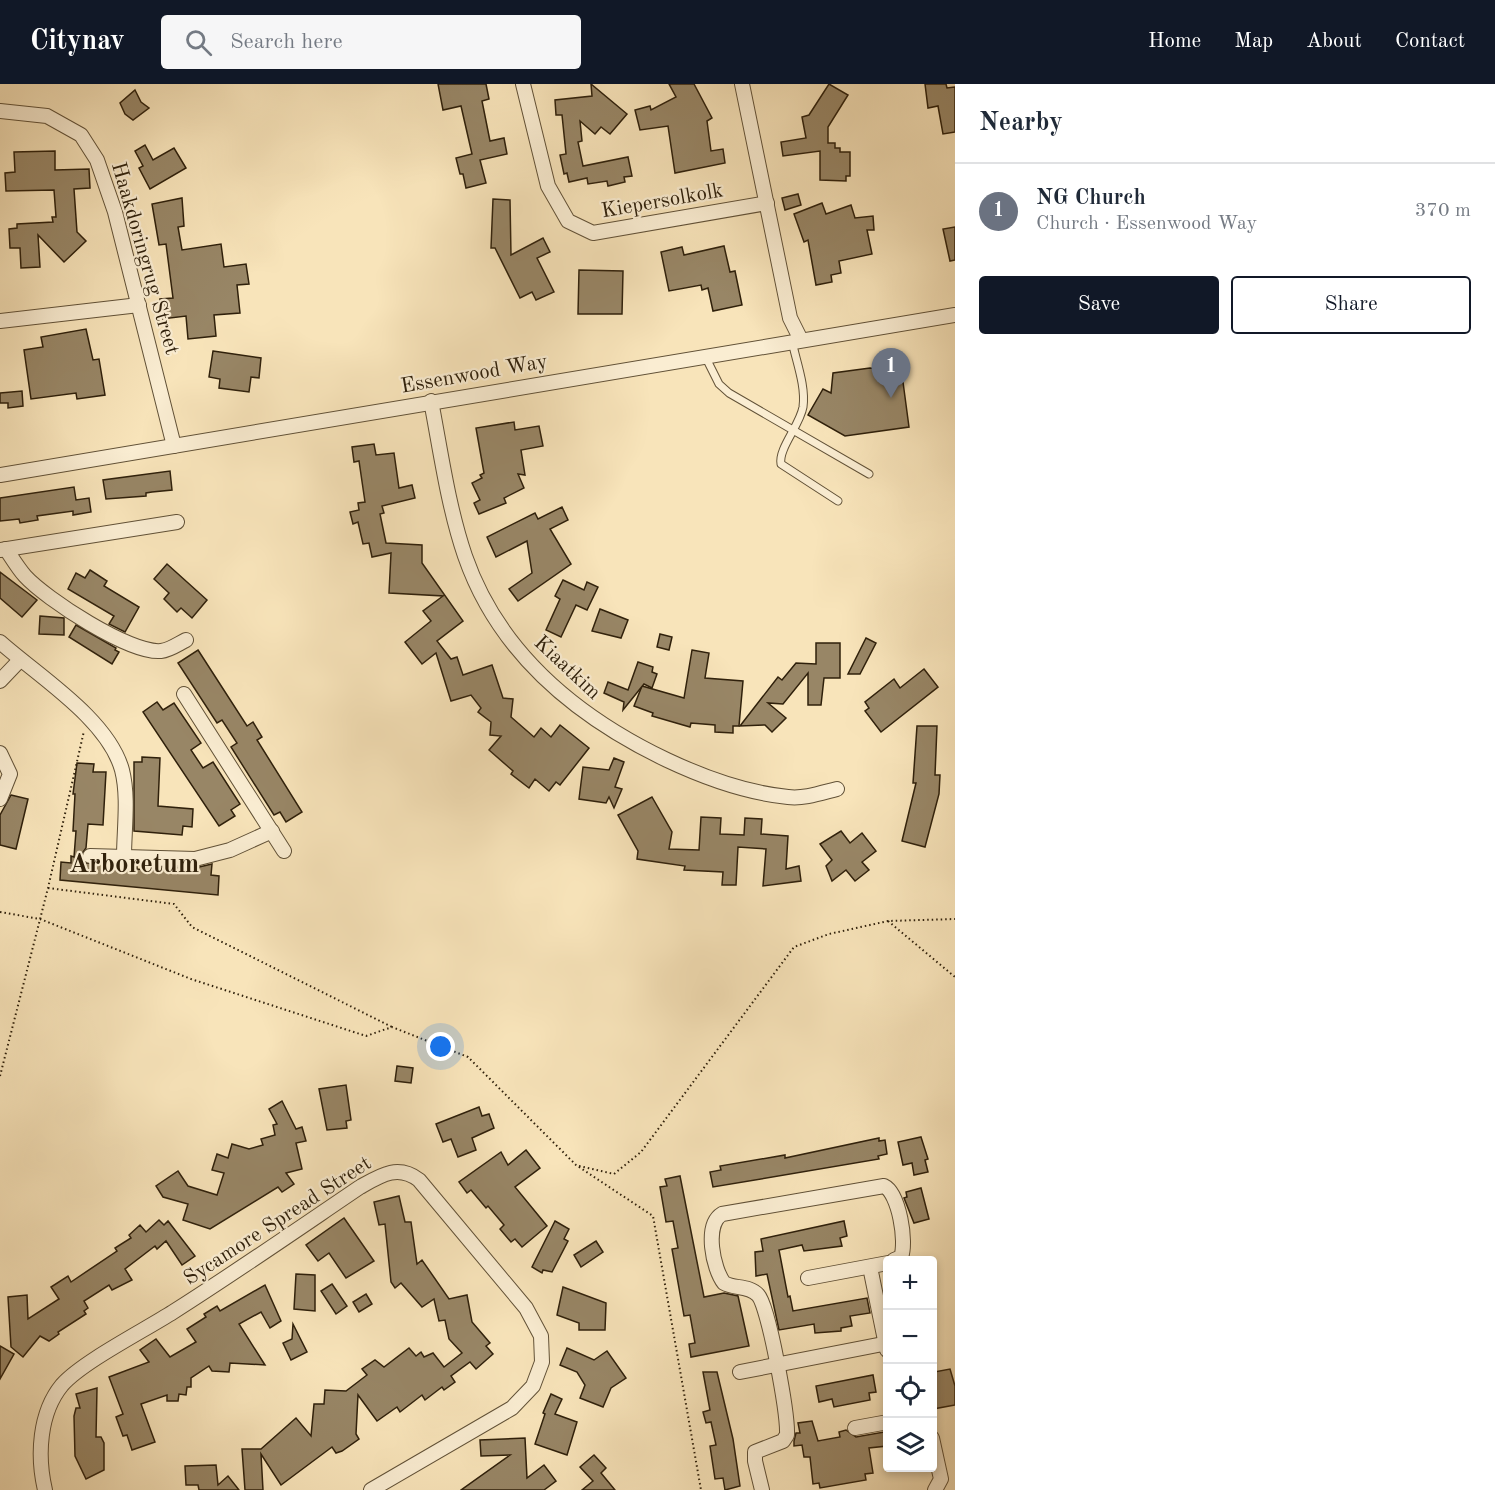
<!DOCTYPE html>
<meta charset="utf-8">
<style>
body{margin:0;font-family:"Old Standard TT",serif;background:#f6f6f7;color:#1f2937}
.controls{position:absolute;right:18px;bottom:18px;display:grid;overflow:hidden;border-radius:6px;box-shadow:0 3px 9px #0003}
.controls button{width:54px;height:54px;display:grid;place-items:center;padding:0;border:0;border-bottom:2px solid #e0e1e3;background:#fff;color:#1f2937;font:30px sans-serif}
.you{position:absolute;left:441px;top:963px;width:21px;height:21px;margin:-15px;border:4px solid #fff;border-radius:50%;background:#1a73e8;box-shadow:0 0 0 9px #1a73e833}
.badge{display:grid;place-items:center;width:39px;height:39px;border-radius:50%;background:#111827;color:#fff;font-size:20px;font-weight:700}
.pin{position:absolute;translate:-50% -50px;filter:drop-shadow(0 2px 3px #0008)}
.pin::after{content:'';position:absolute;top:32px;width:21px;height:18px;background:inherit;clip-path:polygon(0 0,100% 0,50% 100%)}
.list{margin:0;padding:0;list-style:none}
h2{display:flex;justify-content:space-between;align-items:center;height:78px;margin:0;padding:0 24px;font-size:26px}
h2 small{font-size:20px;font-weight:400;color:#747a83}
.list li{display:grid;grid-template-columns:39px 1fr auto;gap:18px;align-items:center;box-sizing:border-box;height:96px;padding:0 24px;border-top:2px solid #e0e1e3}
.list b{display:block;font-size:22px;white-space:nowrap}
.list p{margin:0;font-size:20px;white-space:nowrap;color:#747a83}
.list em{font-size:20px;font-style:normal;color:#747a83}
.actions{display:flex;gap:12px;padding:18px 24px}
.actions a{flex:1;padding:14px 0;border:2px solid #111827;border-radius:6px;text-align:center;font-size:21px;color:#111827}
.actions .main{background:#111827;color:#fff}
.icon{flex:none;width:33px;height:33px;fill:none;stroke:currentColor;stroke-width:2;stroke-linecap:round;stroke-linejoin:round}
.map{position:relative;flex:none;width:955px;height:1406px;overflow:hidden}
header{display:flex;align-items:center;gap:36px;box-sizing:border-box;height:84px;padding:0 30px;background:#111827;color:#fff}
header strong{font-size:28px}
nav{display:flex;gap:33px;margin-inline-start:auto;font-size:21px}
.search{width:420px;height:54px;background:#f6f6f7;display:flex;align-items:center;gap:15px;box-sizing:border-box;padding:0 21px;border-radius:6px;color:#747a83;font-size:22px}
main{display:flex}
aside{flex:1;background:#fff}
.map>svg:first-child{display:block}
</style>
<header>
<strong>Citynav</strong>
<div class="search"><svg class="icon" aria-label="search" viewBox="0 0 24 24"><circle cx="10" cy="10" r="6"/><path d="M15 15l6 6"/></svg>Search here</div>
<nav><a>Home</a><a>Map</a><a>About</a><a>Contact</a></nav>
</header>
<main>
<div class="map">
<svg width="955" height="1406" viewBox="0 0 955 1406">
<rect width="100%" height="100%" fill="#f8e4ba"/>
<filter id="stains"><feTurbulence type="fractalNoise" baseFrequency=".00333" numOctaves="4"/><feColorMatrix values="0 0 0 0 .2 0 0 0 0 .09 0 0 0 0 .02 0 0 0 .5 -.17"/></filter>
<radialGradient id="worn" r=".72"><stop offset=".6" stop-color="#630" stop-opacity="0"/><stop offset="1" stop-color="#630" stop-opacity=".3"/></radialGradient>
<g fill="#988666" stroke="#2f200b" stroke-width="1.5">
<path d="M438 0H486L489 15 482 17 490 57 504 54 507 70 480 76 486 99 466 104 463 90H460L456 74 472 70 461 22 443 26Z"/>
<path d="M591 0 627 30 610 50 601 43 595 50 580 37 582 57 578 58 583 82 628 73 632 92 624 93 625 98 608 102 607 97 588 100 587 94 569 98 567 89 564 90 560 71 566 70 562 31H556L555 16 592 12Z"/>
<path d="M669 0H694L712 34 707 37 711 67 723 65 725 79 675 89 668 42 640 46 635 26 650 22 651 26 676 13Z"/>
<path d="M829 0 848 11 828 43V59H835V64H840V68H850V92H846V97L820 96V67L783 72 781 58 806 54 802 33 809 31Z"/>
<path d="M925 0H946L947 4 955 3V48L943 50 938 22 928 24Z"/>
<path d="M135 6 141 18 149 24 133 36 125 30 120 19Z"/>
<path d="M145 61 153 76 174 64 186 84 150 105 139 84 143 82 135 67Z"/>
<path d="M55 67V86L89 85 90 104 74 105 77 148 86 157 64 178 38 151 40 183 21 184 20 164H10L9 145 17 144V140L53 138 52 133H56L54 106 6 107 5 89 15 88 14 68Z"/>
<path d="M798 110 801 121 785 126 782 114Z"/>
<path d="M182 114 184 142 178 143 182 166 221 160 224 183 246 180 249 200 237 201 240 229 214 231 216 252 188 255 186 232 162 235 160 215 173 214 166 160 159 161 152 120Z"/>
<path d="M493 115 510 116 511 171 543 154 550 168 537 174 554 208 536 216 532 208 520 214 495 164H491Z"/>
<path d="M822 119 826 130 851 121 855 134 873 132 874 146H867L872 170 839 177 841 189 831 191 832 198 816 201 808 156 804 158 794 130Z"/>
<path d="M955 143V176L950 177 943 145Z"/>
<path d="M724 162 730 188 735 187 742 221 713 227 708 204 702 206 701 201 669 207 661 168 682 163 684 171Z"/>
<path d="M579 186 623 187 622 230H578Z"/>
<path d="M86 245 93 276 99 275 105 311 77 315 76 309 31 315 24 266 43 263 41 253Z"/>
<path d="M213 267 261 274 259 294 251 293 249 308 219 304 220 295 209 293Z"/>
<path d="M870 284 881 286 889 300 903 298 909 343 845 352 808 331 823 305 831 309 833 289Z"/>
<path d="M22 307 23 322 8 324V319H0V309Z"/>
<path d="M514 338 515 346 539 342 543 362 521 366 525 391 518 390 524 404 504 414 506 419 479 430 474 419 480 416 472 399 482 394 480 391 484 389 476 344Z"/>
<path d="M374 360 376 371 394 369 399 404 412 401 415 414 382 422 384 429 380 430 386 459 422 461V479L463 537 437 557 451 575 457 573 463 591 492 581 503 614 513 615 511 633 534 653 541 644 551 653 560 641 589 664 560 701 556 698 549 707 535 695 529 704 511 690 513 687 489 666 501 652 490 651 491 638 478 628 481 624 471 611 451 617 436 569 422 580 405 558 431 537 423 527 443 512 389 509 391 469 372 473 369 459 363 460 358 438 353 440 350 428 359 426 358 419 365 418 359 377 354 378 352 363Z"/>
<path d="M170 387 172 406 152 408 146 409V412L106 415 103 396Z"/>
<path d="M74 403 76 416 89 414 91 428 73 431V427L37 432 38 436 20 439 19 435 0 437V414Z"/>
<path d="M562 423 568 436 550 445 571 480 518 517 509 505 532 489 527 457 496 473 487 453 535 429 538 435Z"/>
<path d="M167 480 207 516 192 534 181 524 177 528 164 515 169 509 154 495Z"/>
<path d="M90 486 107 497 104 502 139 523 125 548 109 540 114 532 68 505 76 489 85 494Z"/>
<path d="M0 488 37 516 22 533 0 514Z"/>
<path d="M563 496 584 506 587 498 598 503 587 526 576 521 561 553 546 546 560 515 555 512Z"/>
<path d="M600 525 628 536 621 554 592 547Z"/>
<path d="M40 532 64 534V551L39 550Z"/>
<path d="M76 541 116 564 115 566 119 568 112 580 69 553Z"/>
<path d="M660 550 672 553 669 566 657 563Z"/>
<path d="M866 554 876 559 860 590H848Z"/>
<path d="M816 559H840V594H824L821 621H808V589L783 620 768 619 786 634 772 648 765 641 740 642 778 593 782 596 796 579 816 580Z"/>
<path d="M198 566 247 642 253 638 262 653 257 656 302 728 286 738 280 728 274 731 231 663 237 659 222 636 217 639 178 579Z"/>
<path d="M692 566 709 569 705 594 743 597 739 642H733V649L715 648V641L691 639 690 643 652 632 653 629 634 622 642 602 684 614Z"/>
<path d="M638 578 653 583 652 588 657 590 652 604 644 600 623 626 624 618 604 609 608 598 628 606Z"/>
<path d="M924 585 938 603 881 648 865 627 869 624 865 618 894 595 900 604Z"/>
<path d="M157 618 163 626 174 619 201 659 191 666 203 684 213 678 240 720 231 726 235 732 219 742 143 628Z"/>
<path d="M917 642H937L935 691H940L939 710 925 763 902 757 916 699H913Z"/>
<path d="M142 673 160 674 158 722 193 725 192 743 183 742 182 751 134 747V678H142Z"/>
<path d="M614 674 624 678 615 703 622 705 614 724 609 713 606 719 579 715 583 683 609 686Z"/>
<path d="M77 679 94 680 93 688H106L103 741 88 740 86 764 81 771 85 779 137 782V785L160 787V783L195 784 212 780 211 791 219 792 218 811 60 796 61 778 71 779V772L74 773 76 747H73L75 710H73Z"/>
<path d="M11 711 28 715 16 765 0 761V731Z"/>
<path d="M652 713 672 748 669 765 699 766 701 733 721 734 720 750 744 751 745 734 762 735 761 750 788 752 786 785 799 782 801 797 763 802 766 765 738 763 736 801H722L723 788 684 786 685 782 637 775 638 767 618 731Z"/>
<path d="M841 747 850 759 862 749 876 767 862 778 869 786 855 797 846 786 832 797 826 782 832 776 820 760Z"/>
<path d="M397 982 413 984 411 999 395 997Z"/>
<path d="M346 1001 351 1036 346 1037 347 1044 327 1046 319 1005Z"/>
<path d="M282 1017 296 1045 302 1043 306 1057 296 1059 302 1085 286 1089 294 1100 282 1108 278 1103 210 1145 183 1136 188 1120 163 1113 156 1102 178 1087 188 1102 217 1111 224 1089 212 1086 217 1070 228 1074 232 1060 249 1065 263 1061 261 1055 275 1051 273 1041 277 1040 269 1025Z"/>
<path d="M479 1023 482 1032 489 1030 494 1044 472 1054 476 1066 458 1073 451 1055 443 1058 436 1040Z"/>
<path d="M921 1053 928 1075 925 1076 928 1088 914 1091 912 1079 903 1081 898 1058Z"/>
<path d="M879 1054V1057L885 1056 887 1070 878 1072 879 1075 713 1103 710 1088 721 1086 720 1082 785 1071V1074Z"/>
<path d="M526 1066 540 1084 515 1103 547 1142 522 1163 515 1155 511 1158 500 1145 504 1141 488 1122 486 1124 471 1106 467 1109 459 1098 501 1068 508 1081Z"/>
<path d="M680 1092 704 1213 724 1209 738 1212 749 1262 691 1273 689 1260 695 1259 690 1231 684 1232 672 1165 678 1164 673 1137 666 1138 660 1103 667 1102 665 1095Z"/>
<path d="M921 1104 929 1135 914 1139 904 1114 907 1113 906 1108Z"/>
<path d="M399 1112 405 1138H411L417 1180 422 1176 449 1215 467 1211 472 1238 490 1259 486 1262 493 1270 476 1285 470 1278 451 1292 455 1298 444 1306 442 1303 425 1316 422 1311 400 1328 397 1323 377 1337 358 1311 356 1350 359 1355 342 1367 336 1369 332 1363 281 1401 261 1370 263 1406H245L242 1365H261L296 1334 311 1352 314 1320H324L325 1306 346 1307 367 1291 362 1285 375 1276 384 1283 409 1264 416 1272 421 1268 424 1273 433 1269 444 1283 462 1269 449 1255 445 1236 439 1237 434 1215 422 1223 401 1199 395 1204 391 1198 385 1140 379 1141 374 1118Z"/>
<path d="M344 1134 374 1177 346 1194 329 1169 318 1177 306 1161Z"/>
<path d="M159 1136 164 1141 168 1137 195 1172 182 1181 166 1157 157 1165 155 1162 125 1185 132 1196 112 1206 109 1201 84 1217 88 1224 84 1227 86 1230 58 1248 59 1250 49 1257 40 1252 23 1273 11 1263 8 1213 27 1211 28 1235 59 1215 51 1203 68 1192 71 1198 117 1167 115 1164 131 1154 129 1151 140 1141 146 1148Z"/>
<path d="M555 1137 569 1145 564 1155 568 1157 552 1188 543 1186 542 1189 532 1183Z"/>
<path d="M844 1137 847 1152 840 1154 842 1162 804 1167 802 1161 779 1166 788 1213 790 1212 793 1227 867 1214 870 1229 850 1232 852 1242 841 1244V1247L815 1249 814 1240 779 1246 767 1190 756 1192 755 1168 763 1167 761 1155Z"/>
<path d="M596 1157 603 1168 581 1183 574 1171Z"/>
<path d="M296 1190 315 1191V1227L294 1225Z"/>
<path d="M332 1200 347 1222 336 1230 321 1207Z"/>
<path d="M265 1201 281 1237 270 1244 261 1228 239 1240 265 1281 230 1279 229 1288 212 1287 209 1282 191 1294V1303H187L186 1311 179 1310 178 1317H167V1311L141 1320 155 1358 132 1366 127 1351 123 1352 116 1333 123 1330 109 1293 149 1278 140 1266 156 1255 170 1273 196 1258 187 1245 206 1233 204 1230 217 1222 220 1227Z"/>
<path d="M563 1203 606 1219 605 1246H579V1239L557 1231Z"/>
<path d="M366 1210 372 1220 359 1228 353 1218Z"/>
<path d="M293 1240 307 1268 291 1276 283 1259 292 1255Z"/>
<path d="M0 1262 14 1270 0 1295Z"/>
<path d="M567 1264 594 1276 607 1267 626 1294 611 1304 603 1323 580 1314 585 1301 577 1288 560 1281Z"/>
<path d="M950 1285 955 1302V1321L933 1325V1300L936 1299 934 1288Z"/>
<path d="M703 1288H717L733 1355 740 1402 725 1406 723 1394 715 1395 710 1362 716 1361 711 1338 706 1339 703 1328 710 1326Z"/>
<path d="M873 1291 876 1308 869 1309 870 1316 834 1323 832 1315 819 1318 816 1302Z"/>
<path d="M97 1304 96 1353H101L104 1359V1386L86 1395 75 1372 74 1332 76 1324H80L76 1310Z"/>
<path d="M551 1310 562 1315 555 1330 577 1338 567 1371 535 1360 545 1330 543 1329Z"/>
<path d="M812 1337 818 1357 840 1353 839 1348 846 1346 856 1353 884 1348 887 1362 869 1364 873 1389 865 1390 866 1396 820 1404 819 1399 813 1400 810 1373H804L802 1361 794 1362V1357L796 1349H800L798 1339Z"/>
<path d="M525 1354 527 1394 544 1381 556 1397 544 1406H461L510 1371 481 1372 480 1356Z"/>
<path d="M594 1371 606 1384 601 1389 615 1406H582L593 1397 580 1383Z"/>
<path d="M216 1381 218 1401 228 1392 239 1406H199L198 1401H186L185 1382Z"/>
</g>
<g fill="none" stroke-linecap="round" stroke-linejoin="round">
<g stroke="#615137" stroke-width="9">
<g id="lane">
<path d="M792 257C796 277 806 302 803 323 800 341 778 365 781 380L838 417"/>
<path d="M705 272 719 300 729 309 869 390"/>
</g>
</g>
<g stroke="#615137" stroke-width="16">
<g id="street">
<path d="M523 0 548 102 568 137 593 149 767 119"/>
<path d="M742 0 790 234 801 256"/>
<path d="M0 27 47 32 81 51 97 76 115 128 174 362"/>
<path d="M0 237 139 221"/>
<path d="M431 317C441 369 448 422 465 472 499 570 577 633 667 676 703 693 748 709 788 713 804 715 821 709 837 705"/>
<path d="M0 391 955 231"/>
<path d="M6 465C12 474 18 484 25 492 46 515 130 570 161 567 170 566 178 560 186 556"/>
<path d="M0 466 177 438"/>
<path d="M0 558C38 592 108 635 122 686 129 713 124 746 124 773"/>
<path d="M0 597 20 576"/>
<path d="M184 610 284 767"/>
<path d="M0 669 10 690 0 715"/>
<path d="M90 772 195 775 230 766 272 747"/>
<path d="M870 1183 887 1266"/>
<path d="M808 1194 888 1179"/>
<path d="M740 1288 888 1259"/>
<path d="M855 1344 888 1338"/>
<path d="M932 1354 941 1395 935 1406"/>
<path d="M45 1406C37 1372 39 1329 62 1301 82 1278 145 1246 173 1228 236 1188 298 1145 360 1103 381 1091 398 1080 419 1096L526 1224 541 1252 542 1278 533 1302 512 1324 371 1406"/>
<path d="M762 1406 755 1377V1368L783 1357 787 1351C788 1331 769 1223 758 1211 749 1201 734 1205 724 1199 713 1185 704 1141 722 1130L884 1102C899 1109 907 1158 901 1173L894 1176"/>
</g>
</g>
<g stroke="#2f200b" stroke-width="2" stroke-dasharray="1.5 3" stroke-linecap="butt">
<path d="M48 804 174 820 192 843 392 943"/>
<path d="M0 828 40 835 191 895 366 952 392 943 468 973 576 1081 653 1132 701 1406"/>
<path d="M888 837 955 893"/>
<path d="M0 992 48 804 84 647"/>
<path d="M579 1082 614 1090 641 1068 794 863 829 850 888 837 955 835"/>
</g>
<use href="#lane" stroke="#faedd2" stroke-width="7"/>
<use href="#street" stroke="#faedd2" stroke-width="14"/>
</g>
<g text-anchor="middle" stroke-width="4.5" stroke-linejoin="round" paint-order="stroke">
<g font-size="21" fill="#2f200b" stroke="#faedd2">
<text transform="translate(662 116) rotate(-10)" y="7">Kiepersolkolk</text>
<text transform="translate(146 174) rotate(74)" y="7">Haakdoringrug Street</text>
<text transform="translate(474 289) rotate(-10)" y="7">Essenwood Way</text>
<text transform="translate(568 583) rotate(43)" y="7">Kiaatkim</text>
<text transform="translate(277 1136) rotate(-33)" y="7">Sycamore Spread Street</text>
</g>
<g font-size="27" font-weight="bold" fill="#2f200b" stroke="#faedd2">
<text x="134" y="788">Arboretum</text>
</g>
</g>
<rect width="100%" height="100%" filter="url(#stains)"/>
<rect width="100%" height="100%" fill="url(#worn)"/>
</svg>
<div class="controls">
<button>+</button>
<button>−</button>
<button><svg class="icon" aria-label="locate" viewBox="0 0 24 24"><circle cx="12" cy="12" r="6"/><path d="M12 2v4M12 18v4M2 12h4M18 12h4"/></svg></button>
<button><svg class="icon" aria-label="layers" viewBox="0 0 24 24"><path d="M12 4l9 5-9 5-9-5zM3 14l9 5 9-5"/></svg></button>
</div>
<div class="you"></div>
<div class="pin badge" style="left:891px;top:314px;background:#6b7280">1</div>
</div>
<aside>
<h2>Nearby<small></small></h2>
<ul class="list">
<li><span class="badge" style="background:#6b7280">1</span><div><b>NG Church</b><p>Church · Essenwood Way</p></div><em>370 m</em></li>
</ul>
<div class="actions"><a class="main">Save</a><a>Share</a></div>
</aside>
</main>
